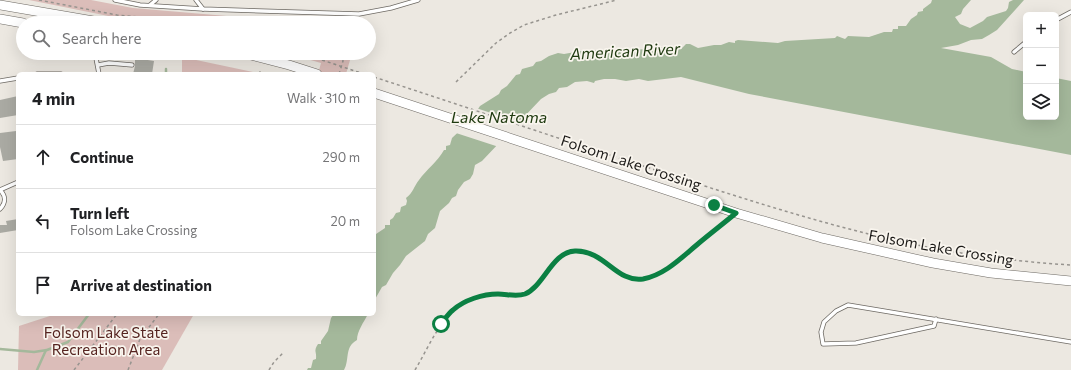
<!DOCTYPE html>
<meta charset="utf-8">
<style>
body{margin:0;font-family:Commissioner,sans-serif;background:#f6f6f6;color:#202124}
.controls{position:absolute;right:12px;top:12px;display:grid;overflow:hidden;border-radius:6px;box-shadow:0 4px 16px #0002}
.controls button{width:36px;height:36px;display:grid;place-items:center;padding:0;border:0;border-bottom:1px solid #e0e0e0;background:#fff;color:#202124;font:20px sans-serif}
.stop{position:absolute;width:12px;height:12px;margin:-9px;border:3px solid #0b8043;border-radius:50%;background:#fff}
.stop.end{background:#0b8043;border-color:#fff;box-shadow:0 1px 4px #0008}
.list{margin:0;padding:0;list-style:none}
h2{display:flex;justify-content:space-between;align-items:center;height:52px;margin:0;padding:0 16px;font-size:17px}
h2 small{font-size:13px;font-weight:400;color:#757577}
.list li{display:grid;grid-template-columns:26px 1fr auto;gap:12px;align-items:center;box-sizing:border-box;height:64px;padding:0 16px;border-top:1px solid #e0e0e0}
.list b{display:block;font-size:15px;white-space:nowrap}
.list p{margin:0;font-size:13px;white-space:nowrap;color:#757577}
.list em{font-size:13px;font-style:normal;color:#757577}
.icon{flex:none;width:22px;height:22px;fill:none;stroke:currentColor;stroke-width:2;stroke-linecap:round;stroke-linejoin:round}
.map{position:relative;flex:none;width:1071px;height:370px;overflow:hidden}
.search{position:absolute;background:#fff;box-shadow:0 4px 16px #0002;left:16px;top:16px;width:360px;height:44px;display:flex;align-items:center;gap:10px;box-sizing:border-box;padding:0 14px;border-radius:22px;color:#757577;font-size:15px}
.panel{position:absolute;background:#fff;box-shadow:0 4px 16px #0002;left:16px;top:72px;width:360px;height:244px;border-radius:6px}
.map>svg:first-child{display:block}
</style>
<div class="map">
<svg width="1071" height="370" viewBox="0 0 1071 370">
<rect width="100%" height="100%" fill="#ece8e1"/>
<g fill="#dbbdb9">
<path d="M29 0H91L133 8 310 23H143Z"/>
<path d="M286 53H352L346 74H318L321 63Z"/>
<path d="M182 57 253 72 263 74H182Z"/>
<path d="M56 314H194L162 370H18L19 326Z"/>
</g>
<g fill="#a4b89b">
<path d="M932 0H971L963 9 961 14 955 17 960 24 970 28 983 21 987 17 1006 11 1008 8 1009 2 1013 0H1024L997 30 989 35 982 39 971 40 958 45 941 48 991 57 1012 69 1026 72V117H1056V78L1071 81V155L749 94 681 77 648 81 639 79 626 81 615 79H604L595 81 594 83 587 81 575 82 567 87 559 88 556 92 549 94 541 99 482 161 475 165 473 174 470 179 464 182 458 190 456 196 452 198 449 203 440 211 435 228 428 234 425 241 406 256 400 265 393 273 386 285 382 287 374 301V243L376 238V234L385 228V225H390V220L393 218 396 213 400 212 401 207 406 205 407 201 406 198C413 193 414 186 419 180 426 170 438 161 444 150H446V146L450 145 452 138 470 121 480 106 499 94 501 90 507 86 516 75 520 74 522 69 533 66 536 62 541 61 549 56 558 53 564 54 581 51 597 50V53H600L619 52 627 50 650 49 665 47 681 49 686 44H690L698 48 714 45H721L729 42 735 43V41L738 40 778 43 785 41 835 38 837 36 845 39 848 36 869 37 884 32H892L893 29H898V26H906L911 19 917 15 918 12 923 11V9L931 3Z"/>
<path d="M334 314H368C364 322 357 331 357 340 344 347 350 360 344 370H307L308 368H311L313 360 316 359C317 351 313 352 318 344H321V341L328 331 331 318Z"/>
</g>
<path fill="#ece8e1" d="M476 108 521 123 516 129 499 147 456 133 461 125 468 120Z"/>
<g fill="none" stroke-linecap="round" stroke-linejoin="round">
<g stroke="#a4b89b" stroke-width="2.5">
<path d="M166 69V74"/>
<path d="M0 349 34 352 47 350 68 342 89 314"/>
<path d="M37 370 46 350"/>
</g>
</g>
<g fill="#aaaaa3">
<path d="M135 58 154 61 152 74H133L135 66Z"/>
<path d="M18 96V115L0 118V100Z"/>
<path d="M16 131 18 145V159L3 161 0 147V133Z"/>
<path d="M18 219V230L0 233V225H7L6 221Z"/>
</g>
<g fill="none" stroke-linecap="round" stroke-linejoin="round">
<g stroke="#6e6a64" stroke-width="5">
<g id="service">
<path d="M115 0 140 5 203 9 359 14 391 8 418 0"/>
<path d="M196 0 203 9"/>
<path d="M150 5 156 0"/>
<path d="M1056 20 1071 12"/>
<path d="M1014 52 1026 42"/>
<path d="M95 53 99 74"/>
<path d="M98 65 109 63 132 65"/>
<path d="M37 74H61"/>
<path d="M0 81 18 78"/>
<path d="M0 209C6 203 6 196 0 190L18 182"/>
<path d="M936 319 934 326 856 343 823 344 821 332 824 322 836 311 848 305 1071 342"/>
</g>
</g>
<g stroke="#6e6a64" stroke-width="10">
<g id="secondary">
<path d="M0 5 105 23"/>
<path d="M0 19 23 23"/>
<path d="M243 53 289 65 317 74"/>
<path d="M374 93 736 213 822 238 933 263 991 273 1071 281"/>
</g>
</g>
<g stroke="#97948f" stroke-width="1.5" stroke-dasharray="3 3" stroke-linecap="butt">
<path d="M39 0 117 15 203 23"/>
<path d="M299 53 322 60"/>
<path d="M259 74 261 70"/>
<path d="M339 74 343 61 342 53"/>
<path d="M374 77C463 106 551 136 640 165 717 190 795 216 873 235 937 251 1005 261 1071 265"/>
<path d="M456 82 496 43 510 33 524 25 556 15 617 0"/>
<path d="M74 370 117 314"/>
<path d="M128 370 140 339 159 314"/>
<path d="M269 370 274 362 284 352"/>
<path d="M415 370C433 340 445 303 484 295 488 295 494 294 499 294 507 294 517 297 526 293 544 285 553 252 575 251 595 251 607 265 622 275 646 291 681 258 698 244 708 235 719 227 729 219"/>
</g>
<use href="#service" stroke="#fff" stroke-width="3.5"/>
<use href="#secondary" stroke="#fff" stroke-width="9"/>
<path stroke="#97948f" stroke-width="1.5" stroke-dasharray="3 3" stroke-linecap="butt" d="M322 60 364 74"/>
</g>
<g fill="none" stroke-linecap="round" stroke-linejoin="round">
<path stroke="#0b8043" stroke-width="5" d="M441 324C445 319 448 314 453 310 464 300 483 294 498 294 507 294 516 297 525 294 544 286 552 252 575 251 605 250 616 283 643 279 665 275 682 257 699 243 711 233 724 223 736 213L714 205"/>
</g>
<g text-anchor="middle" stroke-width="3.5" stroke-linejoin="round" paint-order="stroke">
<g font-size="15" fill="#1c1a18" stroke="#f9f5ee">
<text transform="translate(631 163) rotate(18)" y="5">Folsom Lake Crossing</text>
<text transform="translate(941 248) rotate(10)" y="5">Folsom Lake Crossing</text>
</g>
<g font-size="15" fill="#562420" stroke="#f9f5ee">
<text x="106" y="338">Folsom Lake State<tspan x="106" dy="17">Recreation Area</tspan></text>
</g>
<g font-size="16" font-style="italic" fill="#203b11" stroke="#f9f5ee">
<text transform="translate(625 51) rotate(-3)" y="6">American River</text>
<text x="499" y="123">Lake Natoma</text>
</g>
</g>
</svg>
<div class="controls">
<button>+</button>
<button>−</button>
<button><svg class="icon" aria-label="layers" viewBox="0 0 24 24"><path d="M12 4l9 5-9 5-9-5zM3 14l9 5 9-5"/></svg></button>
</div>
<div class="stop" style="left:441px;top:324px"></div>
<div class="stop end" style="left:714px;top:205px"></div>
<div class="search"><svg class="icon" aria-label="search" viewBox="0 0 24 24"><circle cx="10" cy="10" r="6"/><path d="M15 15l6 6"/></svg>Search here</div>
<section class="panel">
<h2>4 min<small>Walk · 310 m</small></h2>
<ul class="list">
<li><svg class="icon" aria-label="ahead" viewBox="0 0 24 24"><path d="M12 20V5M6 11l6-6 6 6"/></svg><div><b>Continue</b></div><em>290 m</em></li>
<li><svg class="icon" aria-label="left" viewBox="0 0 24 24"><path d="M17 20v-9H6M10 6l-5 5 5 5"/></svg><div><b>Turn left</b><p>Folsom Lake Crossing</p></div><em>20 m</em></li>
<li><svg class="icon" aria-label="arrive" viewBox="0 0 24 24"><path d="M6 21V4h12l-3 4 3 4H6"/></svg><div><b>Arrive at destination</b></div></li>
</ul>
</section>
</div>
